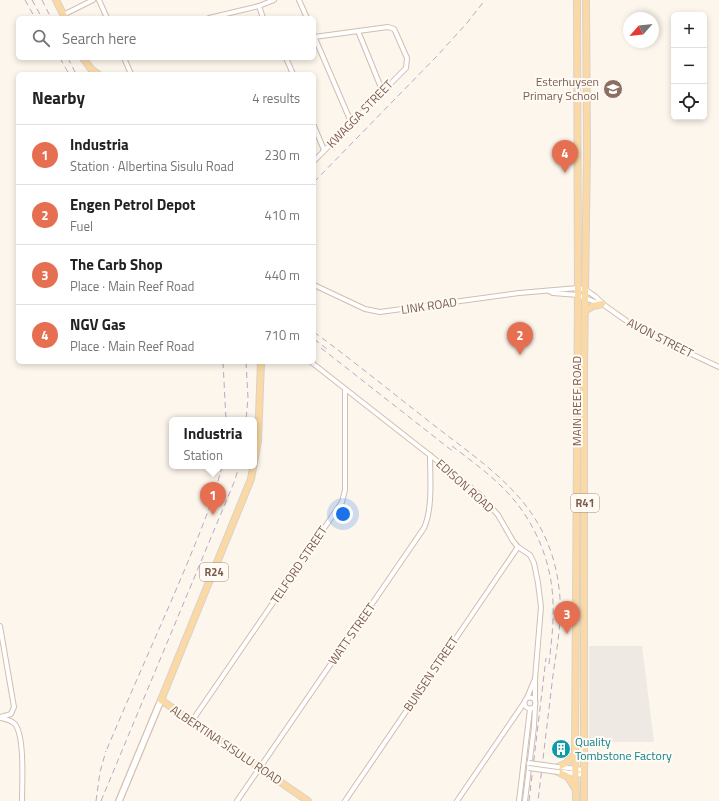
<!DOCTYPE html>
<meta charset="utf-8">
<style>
body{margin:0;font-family:"Titillium Web",sans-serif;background:#f6f6f6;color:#222}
.controls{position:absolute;right:12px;top:12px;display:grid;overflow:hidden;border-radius:6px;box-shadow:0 2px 6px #0003}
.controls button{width:36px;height:36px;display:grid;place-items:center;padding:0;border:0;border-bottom:1px solid #e0e0e0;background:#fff;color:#222;font:20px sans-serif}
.compass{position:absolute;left:623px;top:12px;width:36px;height:36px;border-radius:50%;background:#fff;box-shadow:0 2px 6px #0003;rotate:243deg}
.you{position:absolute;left:343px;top:514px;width:14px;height:14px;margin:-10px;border:3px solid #fff;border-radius:50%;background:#1a73e8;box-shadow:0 0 0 6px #1a73e833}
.badge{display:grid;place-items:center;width:26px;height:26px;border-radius:50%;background:#e76f51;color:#fff;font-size:13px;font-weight:700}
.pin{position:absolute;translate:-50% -33px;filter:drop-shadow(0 1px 2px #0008)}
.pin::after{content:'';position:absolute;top:21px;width:14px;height:12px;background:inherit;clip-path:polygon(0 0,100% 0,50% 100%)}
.popup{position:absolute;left:169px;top:417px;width:88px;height:52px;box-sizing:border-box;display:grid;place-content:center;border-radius:6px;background:#fff;filter:drop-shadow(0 1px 3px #0005);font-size:13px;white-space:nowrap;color:#767676}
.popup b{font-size:15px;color:#222}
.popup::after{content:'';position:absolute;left:50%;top:100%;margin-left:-8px;border:8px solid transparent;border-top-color:#fff}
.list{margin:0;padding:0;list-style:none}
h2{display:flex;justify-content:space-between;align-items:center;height:52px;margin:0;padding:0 16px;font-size:17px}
h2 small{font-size:13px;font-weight:400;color:#767676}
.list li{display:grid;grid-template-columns:26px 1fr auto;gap:12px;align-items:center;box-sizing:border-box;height:60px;padding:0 16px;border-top:1px solid #e0e0e0}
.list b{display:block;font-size:15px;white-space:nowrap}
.list p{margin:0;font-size:13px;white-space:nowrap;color:#767676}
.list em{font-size:13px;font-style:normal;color:#767676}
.icon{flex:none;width:22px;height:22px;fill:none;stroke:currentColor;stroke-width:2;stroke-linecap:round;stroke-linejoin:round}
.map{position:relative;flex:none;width:719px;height:801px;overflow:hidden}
.search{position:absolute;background:#fff;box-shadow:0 2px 6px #0003;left:16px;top:16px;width:300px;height:44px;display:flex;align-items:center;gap:10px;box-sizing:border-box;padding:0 14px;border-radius:6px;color:#767676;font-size:15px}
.panel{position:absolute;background:#fff;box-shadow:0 2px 6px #0003;left:16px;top:72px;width:300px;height:292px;border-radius:6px}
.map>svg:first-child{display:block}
</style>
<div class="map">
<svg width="719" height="801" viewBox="0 0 719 801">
<rect width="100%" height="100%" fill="#fdf6ec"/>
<path fill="#efe9e4" d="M589 646H642L654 742H589Z"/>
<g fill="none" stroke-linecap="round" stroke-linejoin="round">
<g stroke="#d1beb0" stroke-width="6">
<g id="street">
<path d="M99 0 107 18"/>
<path d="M299 0 307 18"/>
<path d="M259 6 263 18"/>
<path d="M63 15 93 0"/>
<path d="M209 18 259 6 274 0"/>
<path d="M358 31 382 90"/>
<path d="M314 36 351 122"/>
<path d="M314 37 388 27 394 29 396 33 407 58 406 68 314 161"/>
<path d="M124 58 131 74"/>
<path d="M286 58 293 74"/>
<path d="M314 126 324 150"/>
<path d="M314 285 365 309 380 312 519 293 578 288 586 290 596 297 604 305 638 329 719 367"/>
<path d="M549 291 553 293 578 295 600 304"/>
<path d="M311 362 473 489 484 499 498 515 513 541 518 547 530 555 534 563 538 583 541 607 535 679V702"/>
<path d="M0 626 14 707 11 714 0 717"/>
<circle cx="530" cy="703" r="5.5"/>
<path d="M527 698 534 681"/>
<path d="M1 718C6 719 11 720 15 724 25 737 22 784 22 801"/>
<path d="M192 721 342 502 345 490V389"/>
<path d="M560 767 584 770"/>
<path d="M563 772 584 775"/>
<path d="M237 801 424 528C433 508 430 477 430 455"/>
<path d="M345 801 518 547"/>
<path d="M457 801 524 703"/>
<path d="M519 801 530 709"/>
<path d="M525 801 534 727 535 706"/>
</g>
</g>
<g stroke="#d6c0b0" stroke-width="8">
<path id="secondary" d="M119 801 161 700"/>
</g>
<g stroke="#dad1cd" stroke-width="8">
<g id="primary">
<path d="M56 0 65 18"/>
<path d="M83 58 91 69 98 74"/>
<path d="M586 310 593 306 602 304"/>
<path d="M261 362 258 441 251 479 161 700 308 801"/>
<path d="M558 767 566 763 575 754"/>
<path d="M558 772 568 777 575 788"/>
<path d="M576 801 575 754 578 293 577 0"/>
<path d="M584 801V369L587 148 586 0"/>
</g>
</g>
<use href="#street" stroke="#fff" stroke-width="4"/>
<use href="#secondary" stroke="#fff" stroke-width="5.5"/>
<use href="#primary" stroke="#fbd9a5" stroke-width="6"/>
<g stroke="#b9a8c9" stroke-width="1" stroke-dasharray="6 4" stroke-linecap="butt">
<path d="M25 0 35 18"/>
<path d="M32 0 42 18"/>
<path d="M42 0 51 18"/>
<path d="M60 58 69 74"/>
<path d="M68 58 76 74"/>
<path d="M314 182 437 56 467 23 485 0"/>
<path d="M314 332C352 360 389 390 426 419 488 468 549 502 559 588 563 617 557 647 553 675 548 717 543 759 538 801"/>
<path d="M314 339 327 349"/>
<path d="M321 348 455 453"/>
<path d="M223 362 226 420"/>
<path d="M246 362 248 398 246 420"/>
<path d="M452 446C470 460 490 474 506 491 535 521 552 562 553 603 554 624 551 644 549 664"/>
<path d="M107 749C133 687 161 626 187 564 200 532 214 500 222 466"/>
<path d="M96 801 100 772 106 751"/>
<path d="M101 801 235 480 239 466"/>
<path d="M529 801 546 658"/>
</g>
<g stroke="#d1beb0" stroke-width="6" stroke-linecap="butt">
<g id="street-bridge">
<path d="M529 763 558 767"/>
<path d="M529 768 558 772"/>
</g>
</g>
<use href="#street-bridge" stroke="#fff" stroke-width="4"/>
</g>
<defs>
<g id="school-disc" transform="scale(1)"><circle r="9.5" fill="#8d6e63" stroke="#fffaf3"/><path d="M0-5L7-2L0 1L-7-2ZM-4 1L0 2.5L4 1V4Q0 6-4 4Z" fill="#fff"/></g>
<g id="building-disc" transform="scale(1)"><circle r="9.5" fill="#0f9aa8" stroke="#fffaf3"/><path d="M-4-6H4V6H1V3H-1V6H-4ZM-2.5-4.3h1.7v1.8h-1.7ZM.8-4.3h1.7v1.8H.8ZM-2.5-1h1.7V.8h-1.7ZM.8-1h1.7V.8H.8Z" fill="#fff"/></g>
</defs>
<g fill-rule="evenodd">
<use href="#school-disc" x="613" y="89"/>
<use href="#building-disc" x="561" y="749"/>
</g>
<g text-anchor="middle" stroke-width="4" stroke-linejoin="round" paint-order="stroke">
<g fill="#fffaf3" stroke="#a28b7f" stroke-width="1">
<rect x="571" y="494" width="28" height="18" rx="3"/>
<rect x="200" y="563" width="28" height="18" rx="3"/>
</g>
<g font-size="11" font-weight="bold" fill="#7a5c4d">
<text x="585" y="507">R41</text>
<text x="214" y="576">R24</text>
</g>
<g font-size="12" fill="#785e54" stroke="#fffaf3" text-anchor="end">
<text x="599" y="86">Esterhuysen<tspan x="599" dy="14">Primary School</tspan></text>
</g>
<g font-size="12" fill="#7a5c4d" stroke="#fffaf3">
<text transform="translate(360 114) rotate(-46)" y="4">KWAGGA STREET</text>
<text transform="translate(429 306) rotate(-8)" y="4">LINK ROAD</text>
<text transform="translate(660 338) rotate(27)" y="4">AVON STREET</text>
<text transform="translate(577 401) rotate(-90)" y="4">MAIN REEF ROAD</text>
<text transform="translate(465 486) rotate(42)" y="4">EDISON ROAD</text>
<text transform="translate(299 565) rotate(-56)" y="4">TELFORD STREET</text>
<text transform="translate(352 634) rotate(-55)" y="4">WATT STREET</text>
<text transform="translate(431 674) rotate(-56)" y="4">BUNSEN STREET</text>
<text transform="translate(226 745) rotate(34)" y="4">ALBERTINA SISULU ROAD</text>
</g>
<g font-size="12" fill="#0d838f" stroke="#fffaf3" text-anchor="start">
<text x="575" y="746">Quality<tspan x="575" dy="14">Tombstone Factory</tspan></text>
</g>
</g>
</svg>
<div class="controls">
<button>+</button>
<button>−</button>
<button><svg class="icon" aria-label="locate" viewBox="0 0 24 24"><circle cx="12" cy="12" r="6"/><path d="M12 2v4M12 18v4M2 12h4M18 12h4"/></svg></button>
</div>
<svg class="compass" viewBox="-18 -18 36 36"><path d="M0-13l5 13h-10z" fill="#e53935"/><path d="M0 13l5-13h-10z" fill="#767676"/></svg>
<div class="you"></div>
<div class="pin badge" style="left:213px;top:515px">1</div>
<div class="popup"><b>Industria</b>Station</div>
<div class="pin badge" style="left:520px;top:355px">2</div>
<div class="pin badge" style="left:567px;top:634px">3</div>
<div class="pin badge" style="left:565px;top:173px">4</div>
<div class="search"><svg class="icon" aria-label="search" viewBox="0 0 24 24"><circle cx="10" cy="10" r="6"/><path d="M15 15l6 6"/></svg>Search here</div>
<section class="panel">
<h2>Nearby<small>4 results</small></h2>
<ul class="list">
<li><span class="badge">1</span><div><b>Industria</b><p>Station · Albertina Sisulu Road</p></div><em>230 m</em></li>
<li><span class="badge">2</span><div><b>Engen Petrol Depot</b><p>Fuel</p></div><em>410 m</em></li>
<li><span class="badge">3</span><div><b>The Carb Shop</b><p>Place · Main Reef Road</p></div><em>440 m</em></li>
<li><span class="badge">4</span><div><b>NGV Gas</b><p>Place · Main Reef Road</p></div><em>710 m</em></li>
</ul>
</section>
</div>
